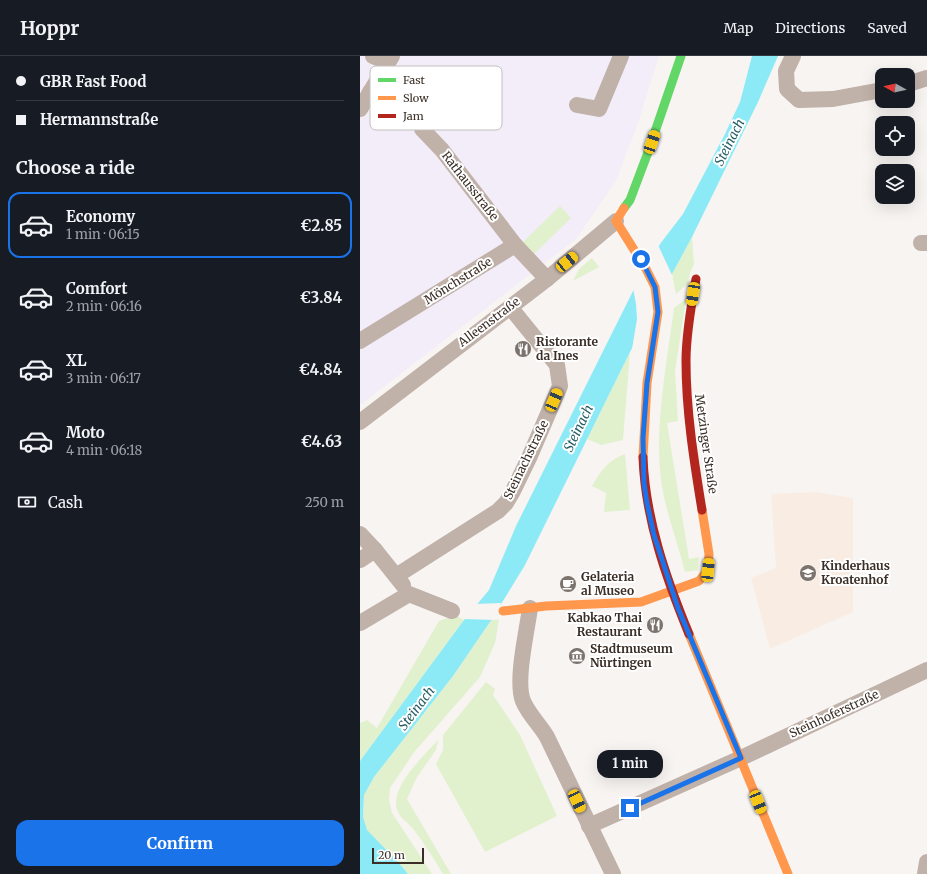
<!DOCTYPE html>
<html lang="en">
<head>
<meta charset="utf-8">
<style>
	:root { --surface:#171b24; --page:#242831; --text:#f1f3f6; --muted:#9ea1a6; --line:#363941; --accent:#1a73e8 }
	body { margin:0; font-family:Merriweather,serif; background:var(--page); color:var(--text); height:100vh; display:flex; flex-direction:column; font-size:15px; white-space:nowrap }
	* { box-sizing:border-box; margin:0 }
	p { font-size:13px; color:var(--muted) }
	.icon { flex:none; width:22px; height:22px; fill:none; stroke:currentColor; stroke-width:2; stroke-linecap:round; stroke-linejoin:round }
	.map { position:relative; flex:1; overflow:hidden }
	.details { display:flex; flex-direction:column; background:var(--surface); width:360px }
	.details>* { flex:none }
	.guide { display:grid; align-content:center; height:88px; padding:0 16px; background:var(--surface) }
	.needle { width:26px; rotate:278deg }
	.buttons { position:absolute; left:515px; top:12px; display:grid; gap:8px }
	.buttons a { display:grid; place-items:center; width:40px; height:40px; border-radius:8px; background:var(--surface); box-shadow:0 4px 16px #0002; font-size:20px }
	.scale { position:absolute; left:12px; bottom:10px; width:52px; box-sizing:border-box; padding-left:4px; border:2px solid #3a2e26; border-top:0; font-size:11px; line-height:14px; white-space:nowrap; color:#3a2e26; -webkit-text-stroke:3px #fff; paint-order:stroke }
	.end { position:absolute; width:18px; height:18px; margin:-9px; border:5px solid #1a73e8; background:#fff; box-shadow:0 0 0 2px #fff }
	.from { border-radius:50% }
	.bubble { position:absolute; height:28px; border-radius:12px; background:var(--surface); box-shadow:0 4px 16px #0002; font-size:13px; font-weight:700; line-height:28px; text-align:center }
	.car { position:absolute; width:12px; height:24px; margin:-12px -6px; border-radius:5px; box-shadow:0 0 3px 1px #0007; background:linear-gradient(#f5c518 24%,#345 0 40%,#f5c518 0 76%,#345 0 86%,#f5c518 0) }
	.guide b { display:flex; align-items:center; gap:14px; height:38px; font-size:15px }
	.guide b+b { border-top:1px solid var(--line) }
	.guide i { width:10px; height:10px; background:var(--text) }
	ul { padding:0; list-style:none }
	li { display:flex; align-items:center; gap:12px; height:66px; margin:0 8px 6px; padding:0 8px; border:2px solid transparent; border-radius:12px }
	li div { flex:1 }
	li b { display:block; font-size:15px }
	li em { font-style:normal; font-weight:700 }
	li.selected { border-color:var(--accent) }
	li>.icon { width:36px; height:36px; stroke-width:1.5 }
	h2 { padding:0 16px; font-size:18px; line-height:48px }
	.pay { display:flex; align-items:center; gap:10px; height:44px; padding:0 16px; font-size:15px }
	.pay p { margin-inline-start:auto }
	.button { display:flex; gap:8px; margin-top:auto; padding:8px 16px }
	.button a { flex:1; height:46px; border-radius:12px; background:var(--accent); color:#fff; font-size:16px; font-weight:700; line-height:46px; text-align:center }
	header { display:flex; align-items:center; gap:24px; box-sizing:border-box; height:56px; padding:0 20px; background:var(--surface); border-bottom:1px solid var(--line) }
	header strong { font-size:19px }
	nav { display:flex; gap:22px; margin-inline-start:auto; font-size:14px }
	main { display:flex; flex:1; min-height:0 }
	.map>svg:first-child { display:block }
	.commercial { fill:#f2edf8 }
	.education { fill:#f9ede3 }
	.green { fill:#e1f1ce }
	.water { fill:#8beaf6 }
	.pier { fill:#f7f4f2 }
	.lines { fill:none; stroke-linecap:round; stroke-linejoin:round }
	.street { stroke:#c0b1a9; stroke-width:16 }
	.fast { stroke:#63d668; stroke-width:9 }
	.slow { stroke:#ff974d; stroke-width:9 }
	.jam { stroke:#b3261e; stroke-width:9 }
	.route { stroke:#1a73e8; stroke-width:5 }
	.labels { text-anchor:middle; stroke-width:4; stroke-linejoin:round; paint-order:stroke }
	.street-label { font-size:12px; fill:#3a2e26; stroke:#fff }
	.poi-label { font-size:12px; font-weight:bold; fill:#3a2e26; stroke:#fff; text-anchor:start }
	.water-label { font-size:13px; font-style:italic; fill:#265e66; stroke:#fff }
	.key { fill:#fff; stroke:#c4c0be; stroke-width:1 }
	.key-label { font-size:11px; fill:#3a2e26 }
</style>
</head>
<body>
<header>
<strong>Hoppr</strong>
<nav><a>Map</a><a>Directions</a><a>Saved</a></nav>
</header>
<main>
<section class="details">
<div class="guide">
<b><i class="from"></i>GBR Fast Food</b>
<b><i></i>Hermannstraße</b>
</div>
<h2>Choose a ride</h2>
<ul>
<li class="selected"><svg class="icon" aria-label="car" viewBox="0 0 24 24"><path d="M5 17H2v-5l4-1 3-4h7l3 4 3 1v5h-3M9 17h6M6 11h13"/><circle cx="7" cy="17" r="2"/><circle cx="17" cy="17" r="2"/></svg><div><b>Economy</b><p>1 min · 06:15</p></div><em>€2.85</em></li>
<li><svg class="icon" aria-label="car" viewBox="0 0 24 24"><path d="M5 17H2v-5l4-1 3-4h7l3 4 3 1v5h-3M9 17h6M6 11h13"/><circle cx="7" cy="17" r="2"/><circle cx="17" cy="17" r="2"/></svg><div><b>Comfort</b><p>2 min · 06:16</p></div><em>€3.84</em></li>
<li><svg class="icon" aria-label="car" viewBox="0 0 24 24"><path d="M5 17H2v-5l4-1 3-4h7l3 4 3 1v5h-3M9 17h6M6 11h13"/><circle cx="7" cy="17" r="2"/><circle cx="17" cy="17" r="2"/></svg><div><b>XL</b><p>3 min · 06:17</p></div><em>€4.84</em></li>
<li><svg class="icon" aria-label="car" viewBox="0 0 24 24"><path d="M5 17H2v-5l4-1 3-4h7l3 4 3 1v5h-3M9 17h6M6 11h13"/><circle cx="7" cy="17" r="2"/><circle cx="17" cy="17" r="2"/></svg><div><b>Moto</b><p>4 min · 06:18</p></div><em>€4.63</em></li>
</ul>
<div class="pay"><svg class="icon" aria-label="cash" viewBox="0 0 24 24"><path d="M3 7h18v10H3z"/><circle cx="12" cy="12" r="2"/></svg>Cash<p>250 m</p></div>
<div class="button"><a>Confirm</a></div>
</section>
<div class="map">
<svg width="567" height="818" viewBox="0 0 567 818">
	<rect width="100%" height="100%" fill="#f7f4f2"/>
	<path class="commercial" d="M0,0h299l-22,70 -21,55 -40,58 -216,166z"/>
	<path class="education" d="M455,436l38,6v114l-83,37 -19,-71 25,-10 -5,-74z"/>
	<g class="green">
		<path d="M200,150l11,12 -39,38 -11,-12z"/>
		<path d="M332,181l2,27 -4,9 -2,10 -12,11 -4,-20z"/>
		<path d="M232,202l7,9 -26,14 6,-12z"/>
		<path d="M326,243l-11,72 3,50 -11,2 22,136 10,-2 -1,13 -13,2c-7,-28 -18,-57 -23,-85 -9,-52 5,-126 12,-179z"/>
		<path d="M270,296l-7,88 -22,5 -14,-6z"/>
		<path d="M265,398l5,56 -26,2 2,-19 -14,-7c9,-15 16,-26 33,-32z"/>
		<path d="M95,559l9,5 -104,141v-38l7,-3 10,8 62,-107z"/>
		<path d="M132,563l7,1 -4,23 -15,34 -65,74 -25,37 -1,12 3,13 40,61h-24l-9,-11 -32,-32 -4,-14 1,-22 10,-18 79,-101z"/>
		<path d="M126,626l9,7 -2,6 27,40 37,81 -72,36 -49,-88 7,-14v-15z"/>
		<path d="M78,684l-2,10 -19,27 -10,22 44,75h-8c-9,-15 -18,-30 -29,-44 -4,-6 -13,-11 -16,-18 -11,-23 26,-56 40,-72z"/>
	</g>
	<path class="water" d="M392,0h26l-20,46 -66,135 -62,115 -105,213 -33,54 -39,57 -79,101 -10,18 -1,22 4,13 32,33 9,11h-48v-113l104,-141 25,-30 27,-64 116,-233 28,-49 23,-30 42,-80 15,-32z"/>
	<g class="pier">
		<path d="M298,189l15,32 -42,78 6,-36 -1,-15 -3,-16z"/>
		<path d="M141,547l-1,5 -5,12 -32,-1 12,-15z"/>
	</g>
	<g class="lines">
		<g class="street">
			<path d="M13,0l15,6"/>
			<path d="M433,0l-7,15 1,18 12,11 34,-1 49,-9"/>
			<path d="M548,28l19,-6"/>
			<path d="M10,36l19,11 20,15"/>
			<path d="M217,49l22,4 22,-53"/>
			<path d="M0,53l32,-53"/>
			<path d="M62,73l20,21 73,95 32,34"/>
			<path d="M561,187h6"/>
			<path d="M0,285l155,-96"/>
			<path d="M0,366l187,-143 69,-58"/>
			<path d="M0,478l15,16"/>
			<path d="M0,504l15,-10 28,35"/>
			<path d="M36,520l102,-65 8,-8 6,-10 17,-35 31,-72 -3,-21 -47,-58"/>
			<path d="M170,552c-3,23 -15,73 -7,93 6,14 17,24 24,36l66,137"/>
			<path d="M0,567l49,-29 43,17"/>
			<path d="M229,770l152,-68 186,-88"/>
			<path d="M565,818l2,-12"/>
		</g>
		<path class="fast" d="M264,152l6,-8 17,-45 34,-99"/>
		<g class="slow">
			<path d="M264,152l-8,13 30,48 9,18 3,25 -11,71 -4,74"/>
			<path d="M143,555l43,-5 95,-4 58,-21 9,-11 1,-16 -7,-44"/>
			<path d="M329,578l99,240"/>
		</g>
		<g class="jam">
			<path d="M336,223c-5,27 -10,55 -10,82 0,50 8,100 16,149"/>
			<path d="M283,401c2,61 23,121 46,177"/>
		</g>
	</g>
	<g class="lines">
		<path class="route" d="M270,752l111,-50 -63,-150 -24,-73 -7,-32 -3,-20 -1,-45 4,-55 11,-71 -3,-25 -14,-28"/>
	</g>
	<defs>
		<g id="restaurant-disc" transform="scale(0.9)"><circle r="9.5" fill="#7c736d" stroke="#fff"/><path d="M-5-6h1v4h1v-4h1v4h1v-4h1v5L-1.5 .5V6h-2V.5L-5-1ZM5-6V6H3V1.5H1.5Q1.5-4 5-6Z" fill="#fff"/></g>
		<g id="school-disc" transform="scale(0.9)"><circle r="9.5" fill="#7c736d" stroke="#fff"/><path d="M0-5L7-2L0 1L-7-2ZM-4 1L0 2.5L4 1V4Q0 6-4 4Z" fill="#fff"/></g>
		<g id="cafe-disc" transform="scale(0.9)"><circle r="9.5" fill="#7c736d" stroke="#fff"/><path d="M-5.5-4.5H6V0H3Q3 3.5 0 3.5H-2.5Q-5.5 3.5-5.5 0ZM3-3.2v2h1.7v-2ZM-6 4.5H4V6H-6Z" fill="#fff"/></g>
		<g id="museum-disc" transform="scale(0.9)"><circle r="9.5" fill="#7c736d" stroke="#fff"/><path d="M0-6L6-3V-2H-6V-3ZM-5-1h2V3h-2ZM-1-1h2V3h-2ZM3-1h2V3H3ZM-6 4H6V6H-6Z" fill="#fff"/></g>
	</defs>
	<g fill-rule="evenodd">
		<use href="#restaurant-disc" x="163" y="293"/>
		<use href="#school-disc" x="448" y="517"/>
		<use href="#cafe-disc" x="208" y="528"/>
		<use href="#restaurant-disc" x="295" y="569"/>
		<use href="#museum-disc" x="217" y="600"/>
	</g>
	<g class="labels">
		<g class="street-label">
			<text transform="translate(110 130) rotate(52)" y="4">Rathausstraße</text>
			<text transform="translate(98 225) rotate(-32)" y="4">Mönchstraße</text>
			<text transform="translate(129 266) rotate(-37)" y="4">Alleenstraße</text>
			<text transform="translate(346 388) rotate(82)" y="4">Metzinger Straße</text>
			<text transform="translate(166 404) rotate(-64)" y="4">Steinachstraße</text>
			<text transform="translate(474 658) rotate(-25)" y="4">Steinhoferstraße</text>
		</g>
		<g class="poi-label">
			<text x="176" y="290">Ristorante<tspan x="176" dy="14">da Ines</tspan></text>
			<text x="461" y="514">Kinderhaus<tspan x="461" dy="14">Kroatenhof</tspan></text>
			<text x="221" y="525">Gelateria<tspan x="221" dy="14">al Museo</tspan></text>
			<text x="282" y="566" text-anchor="end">Kabkao Thai<tspan x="282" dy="14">Restaurant</tspan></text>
			<text x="230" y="597">Stadtmuseum<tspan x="230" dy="14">Nürtingen</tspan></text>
		</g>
		<g class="water-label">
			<text transform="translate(369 86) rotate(-63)" y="5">Steinach</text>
			<text transform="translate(218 372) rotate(-64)" y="5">Steinach</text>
			<text transform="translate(56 652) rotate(-53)" y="5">Steinach</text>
		</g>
	</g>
	<rect x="10" y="10" width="132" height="64" rx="6" class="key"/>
	<rect x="18" y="22" width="18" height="4" fill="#63d668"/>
	<rect x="18" y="40" width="18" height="4" fill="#ff974d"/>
	<rect x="18" y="58" width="18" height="4" fill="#b3261e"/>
	<g class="key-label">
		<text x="43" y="28">Fast</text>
		<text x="43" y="46">Slow</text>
		<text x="43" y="64">Jam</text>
	</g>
</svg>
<div class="buttons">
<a><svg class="needle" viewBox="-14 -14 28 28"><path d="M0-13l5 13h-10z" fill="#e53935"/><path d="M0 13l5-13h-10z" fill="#9ea1a6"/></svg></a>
<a><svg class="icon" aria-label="locate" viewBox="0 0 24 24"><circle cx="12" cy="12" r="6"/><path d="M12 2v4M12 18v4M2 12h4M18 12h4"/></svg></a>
<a><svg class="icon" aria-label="layers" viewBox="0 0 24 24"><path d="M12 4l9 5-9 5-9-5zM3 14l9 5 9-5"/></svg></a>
</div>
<div class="scale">20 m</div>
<i class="end from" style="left:281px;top:203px"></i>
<i class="end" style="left:270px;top:752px"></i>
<div class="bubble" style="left:237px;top:694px;width:66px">1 min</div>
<i class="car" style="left:292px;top:86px;rotate:19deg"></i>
<i class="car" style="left:207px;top:206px;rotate:51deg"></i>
<i class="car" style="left:333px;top:238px;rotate:189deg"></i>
<i class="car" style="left:194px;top:344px;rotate:23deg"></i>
<i class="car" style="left:348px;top:514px;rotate:6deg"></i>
<i class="car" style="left:217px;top:745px;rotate:155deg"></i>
<i class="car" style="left:398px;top:746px;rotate:158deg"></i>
</div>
</main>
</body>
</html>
